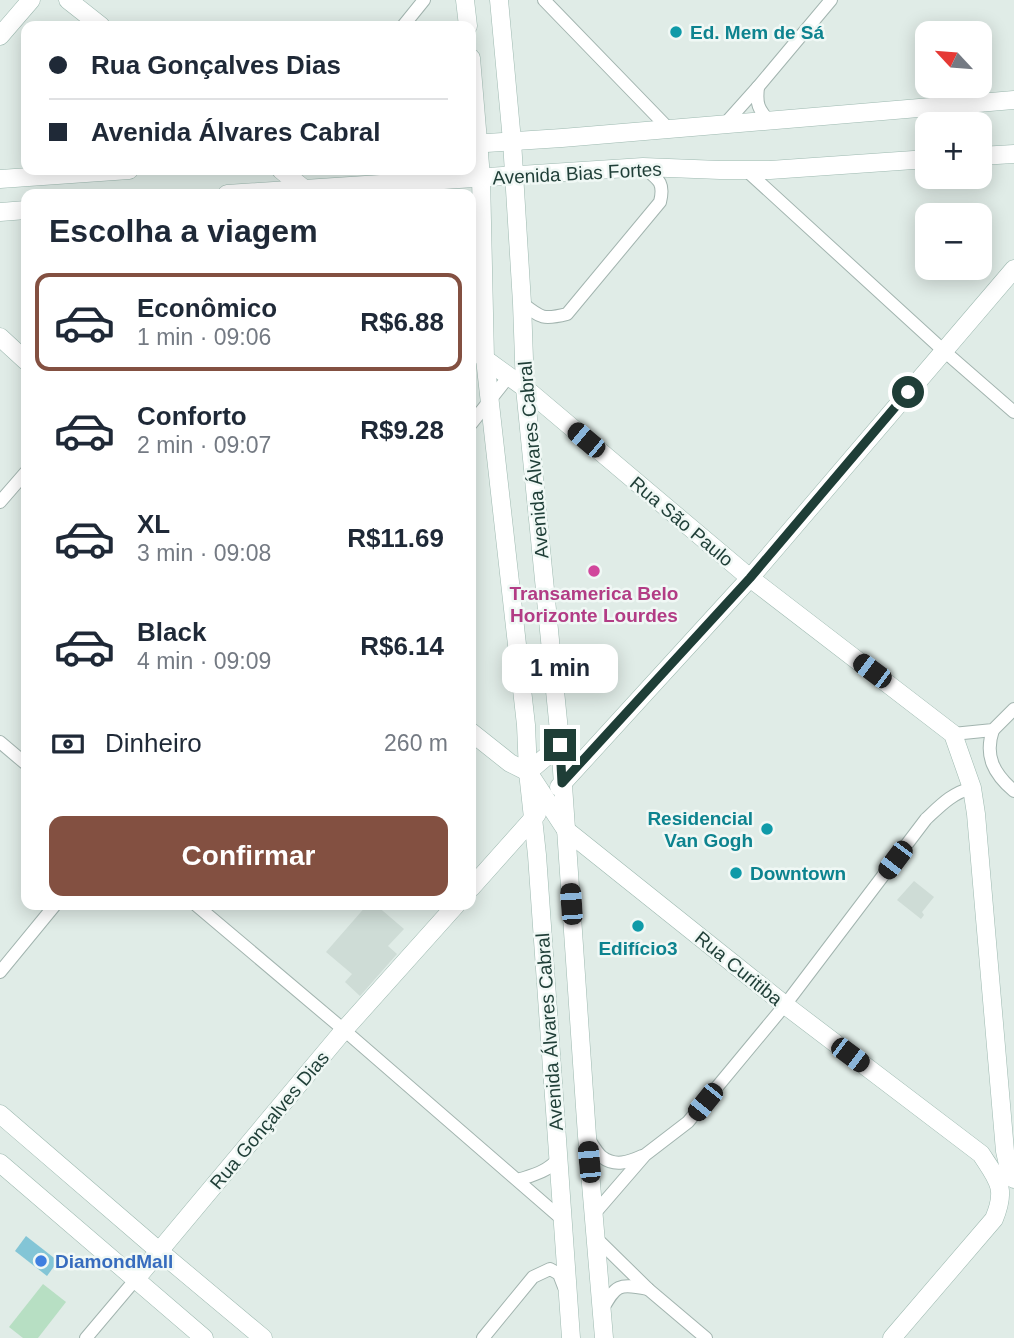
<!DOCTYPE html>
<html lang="pt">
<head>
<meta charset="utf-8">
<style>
	:root { --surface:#fff; --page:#f2f2f3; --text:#1f2937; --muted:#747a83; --line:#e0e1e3; --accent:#835041 }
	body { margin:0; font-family:Arial,sans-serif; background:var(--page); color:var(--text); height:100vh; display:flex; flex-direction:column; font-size:26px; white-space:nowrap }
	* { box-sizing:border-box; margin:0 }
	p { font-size:23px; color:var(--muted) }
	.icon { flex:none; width:38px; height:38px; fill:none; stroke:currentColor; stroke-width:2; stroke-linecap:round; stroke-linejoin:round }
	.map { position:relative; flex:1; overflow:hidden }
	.side { position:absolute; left:21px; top:189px; width:455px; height:721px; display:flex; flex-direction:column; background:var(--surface); border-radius:14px; box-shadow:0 4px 18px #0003 }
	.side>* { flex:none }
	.hud { position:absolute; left:21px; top:21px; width:455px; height:154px; border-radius:14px; box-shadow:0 4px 18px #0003; display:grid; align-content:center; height:154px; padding:0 28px; background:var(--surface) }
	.needle { width:46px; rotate:296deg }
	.fabs { position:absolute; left:915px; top:21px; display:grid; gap:14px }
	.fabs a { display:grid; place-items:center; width:77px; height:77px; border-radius:14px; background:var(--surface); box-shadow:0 4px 18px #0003; font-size:35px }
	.end { position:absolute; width:32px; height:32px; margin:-16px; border:9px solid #1f3e37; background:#fff; box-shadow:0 0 0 4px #fff }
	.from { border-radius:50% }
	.bubble { position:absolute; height:49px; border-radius:14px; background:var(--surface); box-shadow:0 4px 18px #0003; font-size:23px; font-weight:700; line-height:49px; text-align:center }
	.car { position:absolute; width:21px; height:42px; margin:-21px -10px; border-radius:9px; box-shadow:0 0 5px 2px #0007; background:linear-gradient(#222 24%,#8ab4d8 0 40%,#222 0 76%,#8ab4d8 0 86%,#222 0) }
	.hud b { display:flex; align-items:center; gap:24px; height:66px; font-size:26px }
	.hud b+b { border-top:2px solid var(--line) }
	.hud i { width:18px; height:18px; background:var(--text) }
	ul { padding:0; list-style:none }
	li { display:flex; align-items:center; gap:21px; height:98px; margin:0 14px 10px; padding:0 14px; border:4px solid transparent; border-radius:14px }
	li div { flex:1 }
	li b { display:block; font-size:26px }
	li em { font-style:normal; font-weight:700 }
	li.current { border-color:var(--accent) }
	li>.icon { width:63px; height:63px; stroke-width:1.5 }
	h2 { padding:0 28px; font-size:32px; line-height:84px }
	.pay { display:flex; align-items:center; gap:18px; height:77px; padding:0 28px; font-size:26px }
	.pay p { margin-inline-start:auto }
	.action { display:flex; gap:14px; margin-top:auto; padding:14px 28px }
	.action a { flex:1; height:80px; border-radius:14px; background:var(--accent); color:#fff; font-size:28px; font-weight:700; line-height:80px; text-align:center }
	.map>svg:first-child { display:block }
	.built { fill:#cedcd6 }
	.green { fill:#b7dfc3 }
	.water { fill:#83c5d6 }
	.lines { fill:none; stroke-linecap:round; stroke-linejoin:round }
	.street-casing { stroke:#a2b4af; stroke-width:14 }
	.secondary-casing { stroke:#9db9b0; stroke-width:19 }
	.street { stroke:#fff; stroke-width:12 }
	.secondary { stroke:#fff; stroke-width:18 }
	.route { stroke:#1f3e37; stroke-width:9 }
	.culture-dot { fill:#0f9aa8; stroke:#f0f8f5; stroke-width:2.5 }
	.hotel-dot { fill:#d1479c; stroke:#f0f8f5; stroke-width:2.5 }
	.shop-dot { fill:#3f7fe0; stroke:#f0f8f5; stroke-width:2.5 }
	.labels { text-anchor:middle; stroke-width:5; stroke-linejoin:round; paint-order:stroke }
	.culture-label { font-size:19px; font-weight:bold; fill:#0d838f; stroke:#f0f8f5; text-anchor:start }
	.street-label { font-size:19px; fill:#1f3e37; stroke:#f0f8f5 }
	.hotel-label { font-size:19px; font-weight:bold; fill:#b23c85; stroke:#f0f8f5 }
	.shop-label { font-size:19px; font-weight:bold; fill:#366cbe; stroke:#f0f8f5; text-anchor:start }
</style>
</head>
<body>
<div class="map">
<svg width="1014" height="1338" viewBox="0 0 1014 1338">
	<rect width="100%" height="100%" fill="#e0ece7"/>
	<g class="built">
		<path d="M914,881l20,16 -12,15 2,3 -3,4 -24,-19z"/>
		<path d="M367,905h9l28,24 -16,17 9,8 -37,42 -15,-14 7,-8 -26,-22z"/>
	</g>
	<path class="green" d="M43,1284l23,18 -28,36h-15l-14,-11z"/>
	<path class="water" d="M26,1236l32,25 -11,15 -32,-25z"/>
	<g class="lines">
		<g class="street-casing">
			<g id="street">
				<path d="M544,0l125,129"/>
				<path d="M403,26l21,-26"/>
				<path d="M758,87c-2,17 0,22 12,35"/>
				<path d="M724,125l34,-38 73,-87"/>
				<path d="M746,170l198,181 70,61"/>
				<path d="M522,303c19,15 21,17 45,11l93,-112c5,-20 -2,-23 -17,-35"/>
				<path d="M471,424l38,-48"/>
				<path d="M0,502l26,-30"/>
				<path d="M993,730c-9,26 1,44 21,61"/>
				<path d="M953,734l40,-4 21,-21"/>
				<path d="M0,742l26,22"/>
				<path d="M196,905l148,125 219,190"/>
				<path d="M0,972l55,-67"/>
				<path d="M588,1138c4,6 9,15 14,19 13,10 27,5 40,-1"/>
				<path d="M518,1180c15,-5 29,-8 40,-21"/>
				<path d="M594,1214l51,-59 43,-33 97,-117 141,-186c15,-14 26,-26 46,-31"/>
				<path d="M596,1238l52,51 58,49"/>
				<path d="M602,1310c14,-25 16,-27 46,-21"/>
				<path d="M86,1338l49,-58"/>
				<path d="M483,1338l50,-61 17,-8 9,5 5,13"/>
			</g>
		</g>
		<g class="secondary-casing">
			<g id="secondary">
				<path d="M68,0l33,26"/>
				<path d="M465,0l3,26"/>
				<path d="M499,0l13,141 10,162 3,85 35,353 27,395 17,202"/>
				<path d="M0,36l31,-36"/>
				<path d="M471,58l10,119 4,182 41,366 2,47 9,83 34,483"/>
				<path d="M471,144l91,-6 452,-38"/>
				<path d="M980,156l34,-2"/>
				<path d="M281,170l27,22"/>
				<path d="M0,179l129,-9"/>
				<path d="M227,194l416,-27 77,3h50l158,-11"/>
				<path d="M0,212l26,-2"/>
				<path d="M0,337l26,24"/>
				<path d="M471,345l14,14 40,29 225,190 203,156 19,54 4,26 29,337 4,18 5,10"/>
				<path d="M471,732l39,31 18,9 38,58 219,175 196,149c17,26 26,34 13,65l-102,119"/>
				<path d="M528,772l32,-27"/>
				<path d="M559,787l191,-209 264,-309"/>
				<path d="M471,888l66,-74"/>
				<path d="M0,1114l159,137 104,87"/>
				<path d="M0,1163l204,175"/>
				<path d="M135,1280l209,-250 112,-125"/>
			</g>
		</g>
		<use href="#street" class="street"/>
		<use href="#secondary" class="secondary"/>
	</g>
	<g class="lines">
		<path class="route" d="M560,745l2,38 188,-205 158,-186"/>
	</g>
	<g class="culture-dot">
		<circle cx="676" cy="32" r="7"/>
		<circle cx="767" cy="829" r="7"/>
		<circle cx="736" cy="873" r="7"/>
		<circle cx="638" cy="926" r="7"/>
	</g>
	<circle class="hotel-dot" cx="594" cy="571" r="7"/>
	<circle class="shop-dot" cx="41" cy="1261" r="7"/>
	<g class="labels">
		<g class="culture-label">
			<text x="690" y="39">Ed. Mem de Sá</text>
			<text x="753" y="825" text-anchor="end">Residencial<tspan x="753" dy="22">Van Gogh</tspan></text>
			<text x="750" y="880">Downtown</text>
			<text x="638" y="955" text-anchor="middle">Edifício3</text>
		</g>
		<g class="street-label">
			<text transform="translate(577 173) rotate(-3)" y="7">Avenida Bias Fortes</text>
			<text transform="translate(533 460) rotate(-95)" y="7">Avenida Álvares Cabral</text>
			<text transform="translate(682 521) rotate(40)" y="7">Rua São Paulo</text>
			<text transform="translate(739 968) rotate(39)" y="7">Rua Curitiba</text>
			<text transform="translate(549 1032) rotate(-94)" y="7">Avenida Álvares Cabral</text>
			<text transform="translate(269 1120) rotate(-50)" y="7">Rua Gonçalves Dias</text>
		</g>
		<g class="hotel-label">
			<text x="594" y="600">Transamerica Belo<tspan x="594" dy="22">Horizonte Lourdes</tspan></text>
		</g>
		<g class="shop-label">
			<text x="55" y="1268">DiamondMall</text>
		</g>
	</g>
</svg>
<div class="fabs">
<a><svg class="needle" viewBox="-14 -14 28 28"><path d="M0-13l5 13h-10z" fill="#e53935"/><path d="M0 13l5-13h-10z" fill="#747a83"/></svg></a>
<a>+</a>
<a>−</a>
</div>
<i class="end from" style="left:908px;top:392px"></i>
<i class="end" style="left:560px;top:745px"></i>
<div class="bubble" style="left:502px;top:644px;width:116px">1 min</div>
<i class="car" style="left:586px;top:440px;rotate:310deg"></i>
<i class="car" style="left:872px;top:671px;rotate:307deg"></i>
<i class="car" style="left:895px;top:860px;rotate:217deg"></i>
<i class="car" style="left:571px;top:904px;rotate:356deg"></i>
<i class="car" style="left:850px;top:1055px;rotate:127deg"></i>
<i class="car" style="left:705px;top:1102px;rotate:219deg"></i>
<i class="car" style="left:589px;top:1162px;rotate:355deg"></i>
<div class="hud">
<b><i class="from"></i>Rua Gonçalves Dias</b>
<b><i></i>Avenida Álvares Cabral</b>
</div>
<section class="side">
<h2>Escolha a viagem</h2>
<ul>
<li class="current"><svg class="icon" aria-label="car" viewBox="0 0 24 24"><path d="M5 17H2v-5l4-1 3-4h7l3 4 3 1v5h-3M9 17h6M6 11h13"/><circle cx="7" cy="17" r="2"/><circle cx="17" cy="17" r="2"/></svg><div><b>Econômico</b><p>1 min · 09:06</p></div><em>R$6.88</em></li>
<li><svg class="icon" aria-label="car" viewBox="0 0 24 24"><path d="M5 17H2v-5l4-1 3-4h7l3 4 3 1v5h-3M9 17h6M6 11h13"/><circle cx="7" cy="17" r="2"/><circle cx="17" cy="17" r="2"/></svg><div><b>Conforto</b><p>2 min · 09:07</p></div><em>R$9.28</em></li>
<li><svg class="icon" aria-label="car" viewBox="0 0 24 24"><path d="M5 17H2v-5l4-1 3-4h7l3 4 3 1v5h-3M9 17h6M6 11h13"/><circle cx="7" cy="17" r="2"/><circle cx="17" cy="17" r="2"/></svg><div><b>XL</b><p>3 min · 09:08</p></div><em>R$11.69</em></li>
<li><svg class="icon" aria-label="car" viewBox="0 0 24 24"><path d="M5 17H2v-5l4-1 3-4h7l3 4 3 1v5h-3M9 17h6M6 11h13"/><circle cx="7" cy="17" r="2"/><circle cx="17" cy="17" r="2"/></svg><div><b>Black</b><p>4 min · 09:09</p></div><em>R$6.14</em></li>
</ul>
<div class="pay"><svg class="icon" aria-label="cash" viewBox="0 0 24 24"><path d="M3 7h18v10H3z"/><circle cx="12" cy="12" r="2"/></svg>Dinheiro<p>260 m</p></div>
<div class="action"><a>Confirmar</a></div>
</section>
</div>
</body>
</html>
